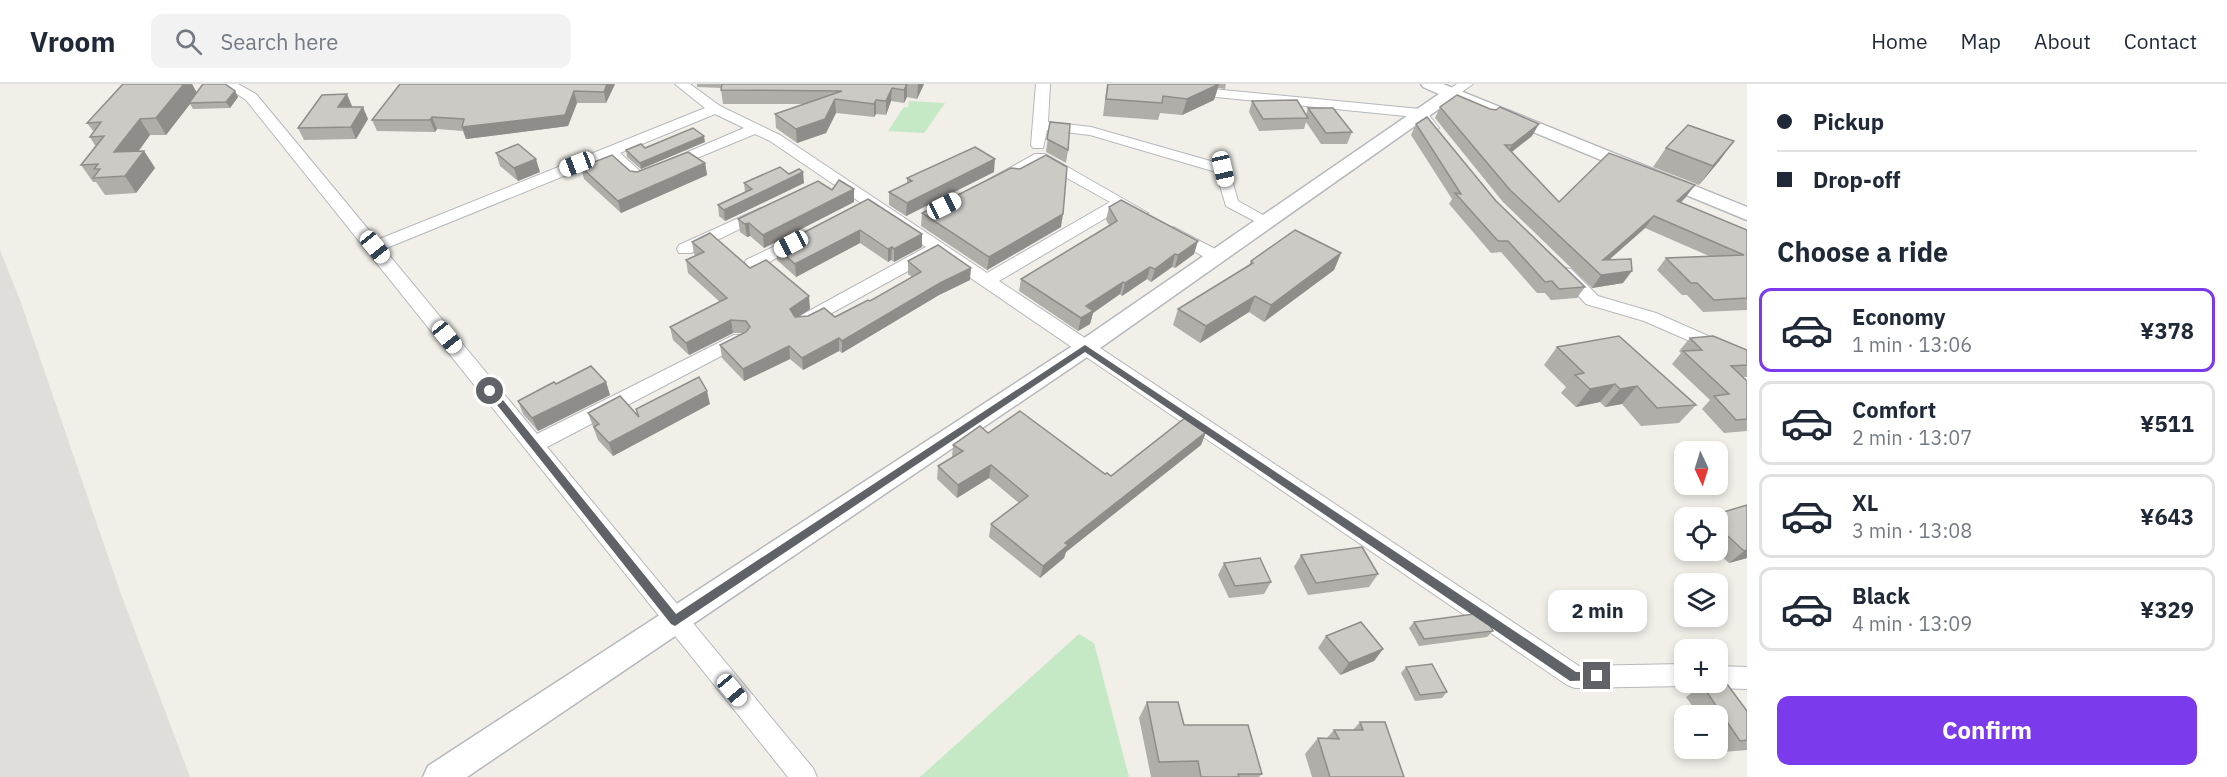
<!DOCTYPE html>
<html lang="en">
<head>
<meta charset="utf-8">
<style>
	:root { --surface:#fff; --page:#f2f2f3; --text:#1f2937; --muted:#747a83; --line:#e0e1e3; --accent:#7c3aed }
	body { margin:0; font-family:"IBM Plex Sans",sans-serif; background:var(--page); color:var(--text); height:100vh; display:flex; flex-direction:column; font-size:22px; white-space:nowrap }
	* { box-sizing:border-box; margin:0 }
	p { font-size:20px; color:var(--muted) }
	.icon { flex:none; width:33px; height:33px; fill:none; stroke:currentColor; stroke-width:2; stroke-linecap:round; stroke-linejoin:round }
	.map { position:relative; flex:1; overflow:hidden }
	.panel { display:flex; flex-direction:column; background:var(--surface); width:480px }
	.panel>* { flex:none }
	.banner { display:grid; align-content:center; height:132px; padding:0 30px; background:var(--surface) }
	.needle { width:39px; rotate:176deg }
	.buttons { position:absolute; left:1674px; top:357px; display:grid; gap:12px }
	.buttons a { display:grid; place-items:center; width:54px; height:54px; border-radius:12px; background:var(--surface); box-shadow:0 3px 9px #0003; font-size:30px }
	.end { position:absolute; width:27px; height:27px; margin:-14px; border:8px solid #5f6368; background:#fff; box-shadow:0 0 0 3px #fff }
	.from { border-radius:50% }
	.bubble { position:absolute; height:42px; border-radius:12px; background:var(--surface); box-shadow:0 3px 9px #0003; font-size:20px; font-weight:700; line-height:42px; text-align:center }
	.car { position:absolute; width:18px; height:36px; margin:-18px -9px; border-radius:8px; box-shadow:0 0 4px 2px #0007; background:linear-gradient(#fff 24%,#345 0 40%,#fff 0 76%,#345 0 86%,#fff 0) }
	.banner b { display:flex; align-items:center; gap:21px; height:57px; font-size:22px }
	.banner b+b { border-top:2px solid var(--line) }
	.banner i { width:15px; height:15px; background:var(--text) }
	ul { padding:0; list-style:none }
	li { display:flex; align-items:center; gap:18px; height:84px; margin:0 12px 9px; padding:0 18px; border:3px solid var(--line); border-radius:12px }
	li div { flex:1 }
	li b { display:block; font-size:22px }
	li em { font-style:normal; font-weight:700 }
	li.on { border-color:var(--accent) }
	li>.icon { width:54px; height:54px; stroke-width:1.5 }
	h2 { padding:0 30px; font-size:27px; line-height:72px }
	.action { display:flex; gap:12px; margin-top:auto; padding:12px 30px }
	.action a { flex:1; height:69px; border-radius:12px; background:var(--accent); color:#fff; font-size:24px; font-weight:700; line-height:69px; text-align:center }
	header { display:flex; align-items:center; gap:36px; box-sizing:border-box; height:84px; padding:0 30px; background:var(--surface); border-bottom:2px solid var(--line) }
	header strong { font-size:28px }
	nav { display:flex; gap:33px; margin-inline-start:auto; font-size:21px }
	.search { width:420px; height:54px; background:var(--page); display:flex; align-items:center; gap:15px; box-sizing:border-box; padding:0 21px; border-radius:12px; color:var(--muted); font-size:22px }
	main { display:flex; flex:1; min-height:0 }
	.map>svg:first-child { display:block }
	.industrial { fill:#e0deda }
	.green { fill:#c5e8c5 }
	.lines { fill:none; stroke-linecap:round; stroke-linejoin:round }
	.minor-casing { stroke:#b5b8bc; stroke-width:2 }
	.tertiary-casing { stroke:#b5b8bc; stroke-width:3 }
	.minor { fill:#fff; fill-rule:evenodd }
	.tertiary { fill:#fff; fill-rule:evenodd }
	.wall { fill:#afaea9 }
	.shaded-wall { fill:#8f8d8a }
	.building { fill:#cccac5; stroke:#8f8d8a; stroke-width:1.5 }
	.route { fill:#5f6368 }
</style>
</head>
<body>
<header>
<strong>Vroom</strong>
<div class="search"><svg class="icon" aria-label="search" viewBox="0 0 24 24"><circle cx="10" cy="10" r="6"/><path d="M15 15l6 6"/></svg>Search here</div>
<nav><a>Home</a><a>Map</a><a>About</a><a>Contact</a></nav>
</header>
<main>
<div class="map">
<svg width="1747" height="693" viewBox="0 0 1747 693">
	<rect width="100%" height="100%" fill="#f1efe8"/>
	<path class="industrial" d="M0,166l20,50 102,297 68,180h-190z"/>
	<g class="green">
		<path d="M909,17l36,2 -21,30 -36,-2 16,-24h4z"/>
		<path d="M1079,550l15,9 35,134h-209z"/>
	</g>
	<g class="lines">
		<g class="minor-casing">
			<g id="minor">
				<path d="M222,0h16l18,10 121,146 328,-132 -30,-24h15l30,22 60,29 207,138 123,-71 -70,-39 -40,20 -5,1 -7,-4 47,-26h10l103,59 -8,5 -19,-9 -122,72 580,385 105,-2v18h9l-9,4 -109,2 -8,-3 -630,-430 -127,70h-12l-3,-4 3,-4 128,-70 -156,-106 -15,-7 -116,48 -5,-1 -26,-23 -224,91 153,185 197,-99h12l3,4 -3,4 -199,104 266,321 4,9h-29l-542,-677zM715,30l29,14 -103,44 -21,-19z"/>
				<path d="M1036,0h14l-2,38 43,5 137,39 10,35 36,20 -2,3h-12l-34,-18 -10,-34 -126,-37 -43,-5 -4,18h-10l-2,-3z"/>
				<path d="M1457,0h16l-17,12h-10l-2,-3z"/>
				<path d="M1191,3l229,22 5,1 14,18 -7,4 -5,-1 -11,-14 -230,-23 -2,-3z"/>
				<path d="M761,124l5,2 3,3 -3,3 -75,37h-12l-2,-4 2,-4z"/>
				<path d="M1173,143l48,25 2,4 -8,5 -6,-1 -42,-25 -2,-3z"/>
				<path d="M800,150l8,5 -2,3 -48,26h-12l-2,-4 2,-4z"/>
				<path d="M1565,184l6,1 27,27 58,17 91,40v13l-103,-45 -58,-17 -29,-31 2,-4z"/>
				<path d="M1718,582l29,1v22l-29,-1 -8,-3 -2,-3h10z"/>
			</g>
		</g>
		<g class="tertiary-casing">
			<path id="tertiary" d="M1421,0h22l304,123v13l-294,-121 -360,254 -626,424h-44l5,-11 649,-423 362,-249 -16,-7z"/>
		</g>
		<use href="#minor" class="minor"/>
		<use href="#tertiary" class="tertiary"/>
	</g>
	<g class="wall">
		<path d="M123,0h69l5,9 38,-2 3,6 -8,11 -37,1 -3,-5 -24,31h-16l-11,16h5l11,17 -19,25 -31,2 -9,-13h-3l-12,-17 15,-18 -6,-10 4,-5 -7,-9z"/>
		<path d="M400,0h215l-9,19h-29l-9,23 -102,13 -3,-8 -26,-2 -2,3 -58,-1 -5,-11z"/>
		<path d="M697,0h227l-7,15 -10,-2 -3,6 -13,-2 -5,14 -10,-1 -2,3 -38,-4 -10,20 -29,10 -21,-15 -1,-14 28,-10h-80l-2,-14 1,-2 -25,-1z"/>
		<path d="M1107,0h119l-1,5 -7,-1 -4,12 -32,15 -22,-2 -2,7 -55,-4z"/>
		<path d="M1252,17l54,14 2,-7 44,24 -5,12h-26l-15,-22 -2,7 -45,2 -10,-19z"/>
		<path d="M352,22l-1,1 17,12 -12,20 -52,1 -6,-12z"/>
		<path d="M1440,23l92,29 -20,16 47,50 127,-5 -5,6 66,27v80l-44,2 -16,-17h-5l-25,-25 9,-12 43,-2 -64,-28 -36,32 14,23 -31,5 -89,-86 -68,-84z"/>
		<path d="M1050,38l18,28 -2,13 -20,-11z"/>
		<path d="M1416,40l169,163 -8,11 -26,2 -6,-7h-8l-36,-41 -10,1 -42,-49 3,-5 -41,-64z"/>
		<path d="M705,58l-64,27 -14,-12 -1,-7z"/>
		<path d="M1666,64l54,12 -21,25 -46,-18z"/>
		<path d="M496,69l44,19 -22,9 -18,-15z"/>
		<path d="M705,79l2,12 -86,38 -37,-34 -3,-12 56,5z"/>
		<path d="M994,88l-88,44 -17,-11v-13l18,-8v-6z"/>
		<path d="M789,90l15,9 -79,38 -6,-5 -1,-11 27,-13 -1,-9z"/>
		<path d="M832,106l22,12 -90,46 -14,-12 -3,1 -7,-5 -2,-13z"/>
		<path d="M868,115l54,48 -28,15 -3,-2 -3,2 -28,-19 -64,34 -19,-17 -1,-13z"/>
		<path d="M1109,123l85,47 -19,14 -3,-1 -21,15 -4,-3 -25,17 -2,-2 -27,19 -3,11 -12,7 -59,-40 2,-12 88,-54 -3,-5z"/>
		<path d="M922,129l139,14 -74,43 -66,-44z"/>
		<path d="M692,158l58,26 60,41 -12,8h37l35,-16 42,-24 -4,-3v-13l62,19 -31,15 -97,58 -3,-2 -36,19 -13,-11 -46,22 -22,-23 -2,-13 23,-12h-10l-44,22 -16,-15 -3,-13 50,-25 -32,-29 -2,-13 10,-4 -2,-2z"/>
		<path d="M1341,169l-7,17 -70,52 -15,-10 -49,31 -27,-18 5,-16 71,-44 2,-4z"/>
		<path d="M1690,254l57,12v27h-4l4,4v50l-23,2 -22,-24 8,-9 -38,-36 9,-11 -2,-2z"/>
		<path d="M1557,263l139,58 -17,18 -38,3 -19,-22 -17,3 -5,-5 -24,5 -15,-14 5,-6 -22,-22z"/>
		<path d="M606,298l4,13 -72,36 -15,-17 -5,-13 38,-17z"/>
		<path d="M710,320l-97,52 -15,-16 -10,-27 50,3z"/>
		<path d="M1206,348l-5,13 -135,107 -2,6 -24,20 -51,-41 2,-13 28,-21 -30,-25 -32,20 -20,-19 1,-13 14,-8 1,-13 35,-12 123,43z"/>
		<path d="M1747,421v53l-18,5 -14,-13h3v-32z"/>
		<path d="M1301,471l77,19 -9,13 -61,8 -14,-28z"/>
		<path d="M1224,479l47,19 -7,12 -35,4 -11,-23z"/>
		<path d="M1414,538l79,9 -6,6 -68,9 -10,-18z"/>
		<path d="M1326,552l57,13 -9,12 -34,14 -22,-27z"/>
		<path d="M1406,583l41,25 -5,6 -27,3 -14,-28z"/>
		<path d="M1702,601l45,26v39l-24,2 -5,-9v-27h-19l-13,-19z"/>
		<path d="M1147,618l115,72 -3,3h-108l-12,-59z"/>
		<path d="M1360,638l44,55h-92l-7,-23 13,-16 8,1 8,-9h19z"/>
	</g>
	<g class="shaded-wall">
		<path d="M184,0h8l6,11 -9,8 1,1 -24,31 -10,-17z"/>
		<path d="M607,0h8l-9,19 -2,-11z"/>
		<path d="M907,0v13l-3,6v-13z"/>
		<path d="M918,0h6l-7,15 1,-14z"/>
		<path d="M1219,0l-5,16 -32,15 5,-16z"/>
		<path d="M892,4l-1,13 -5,14v-14z"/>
		<path d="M235,7l3,6 -8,11 -4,-6z"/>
		<path d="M574,7l3,12 -9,23 -102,13 -4,-12z"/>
		<path d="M347,10l5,12 -9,13 -5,-12z"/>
		<path d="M835,15l1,14 -10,20 -29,10 -1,-14z"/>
		<path d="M876,16v14l-2,3v-13z"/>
		<path d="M363,23l5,12 -12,20 -5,-12z"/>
		<path d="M432,33l5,12 -2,3 -5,-12z"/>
		<path d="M140,35l10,16 -25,34 -11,-17z"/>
		<path d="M1539,40l-7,12 -26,20 6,-11z"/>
		<path d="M704,52l1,6 -64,27 -1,-6z"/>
		<path d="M1734,57l-14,19 -21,25 14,-19z"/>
		<path d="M144,67l11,17 -19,25 -11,-17z"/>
		<path d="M536,75l4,13 -22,9 -4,-13z"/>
		<path d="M995,75l-1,13 -88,44 1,-13z"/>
		<path d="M705,79l2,12 -86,38 -3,-12z"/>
		<path d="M803,88l1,11 -79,38 -1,-11z"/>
		<path d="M1695,101l-9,12 -18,16 9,-12z"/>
		<path d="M854,105v13l-90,46 -1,-13z"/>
		<path d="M1063,130l-2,13 -74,43 2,-13z"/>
		<path d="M1654,132l-9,12 -50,44 8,-12z"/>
		<path d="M749,139l1,13 -3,1 -2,-13z"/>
		<path d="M860,146v13l-64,34 -1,-13z"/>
		<path d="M922,150v13l-28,15v-13z"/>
		<path d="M1198,157l-4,13 -19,14 3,-13z"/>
		<path d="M892,163l-1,13 -3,2v-13z"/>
		<path d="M1341,169l-7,17 -70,52 7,-17z"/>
		<path d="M1175,170l-3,13 -21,15 4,-13z"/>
		<path d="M1150,183l-3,12 -25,17 3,-13z"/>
		<path d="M971,184l-1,12 -31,15 -97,58v-12l98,-58z"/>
		<path d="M1632,187l-9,12 -31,5 9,-13z"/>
		<path d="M1123,198l-3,12 -27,19 -3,11 -12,7 3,-13 5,-12z"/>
		<path d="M809,212l1,13 -19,13 -1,-13z"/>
		<path d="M1255,212l-6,16 -49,31 6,-17z"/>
		<path d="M731,236l2,13 -44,22 -3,-12z"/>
		<path d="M839,254v13l-36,19 -1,-12z"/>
		<path d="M789,262l1,13 -46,22 -1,-12z"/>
		<path d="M606,298l4,13 -72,36 -6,-13z"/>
		<path d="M1615,300l-15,18 -24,5 14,-18z"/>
		<path d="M1637,302l-15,18 -17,3 15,-18z"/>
		<path d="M707,307l3,13 -97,52 -4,-13z"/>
		<path d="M1206,348l-5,13 -135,107 -2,6 -24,20 3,-12 22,-23z"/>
		<path d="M991,381l-2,13 -32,20 1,-13z"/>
		<path d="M1747,466v8l-18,5 15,-12z"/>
		<path d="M1383,565l-9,12 -34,14 9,-12z"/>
	</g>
	<g class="building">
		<path d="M123,0h61l-28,34 -16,1 -26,33 30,-1 -19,25 -32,2 7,-9h-6l4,-5 -17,1 23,-29 -14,1 11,-15 -14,1z"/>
		<path d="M203,0h22l10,7 -9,11 -37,1z"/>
		<path d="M400,0h207l-3,8 -30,-1 -9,24 -103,12 2,-8 -32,-2 -2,3h-58z"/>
		<path d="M722,0h185l-3,6 -12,-2 -6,13 -10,-1 -2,4 -39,-5 -10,20 -29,10 -21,-15 67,-23 -121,-1z"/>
		<path d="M1108,0h111l-32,15 -24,-3 -1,7 -56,-4z"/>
		<path d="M347,10l-9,13h25l-12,20 -53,1 24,-33z"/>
		<path d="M1457,11l33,14 6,1 4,-3 39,17 -27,21h-7l54,57 50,-49 86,32 -18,16 70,29v68l-33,2 -17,-17h-6l-25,-25 78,-3 -90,-39 -51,44 28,-1 1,12 -31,4 -91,-85 -70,-83z"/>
		<path d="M1297,16l11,18 -45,1 -11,-18z"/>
		<path d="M1308,24h25l19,24 -26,1z"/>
		<path d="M1427,33l69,84 89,86 -26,2 -7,-8 -7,1 -37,-41h-10l-43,-48 6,1 -45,-70z"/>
		<path d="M1050,38l20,2 -2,26 -21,-11z"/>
		<path d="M1688,41l46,16 -21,25 -47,-18z"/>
		<path d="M693,44l11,8 -64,27 -14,-13 15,-6 4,4z"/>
		<path d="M518,60l18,15 -22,9 -18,-15z"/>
		<path d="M975,63l20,12 -88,44 -18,-11 23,-11 -5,-3z"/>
		<path d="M688,68l17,11 -87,38 -37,-34 31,-12 18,16 7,1z"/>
		<path d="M1046,71l21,12 -4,47 -74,43 -67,-44 89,-45 9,1z"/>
		<path d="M780,83l9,7 10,-5 4,3 -79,38 -6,-5 34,-16 -8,-6z"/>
		<path d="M839,96l15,9 -91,46 -14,-12 -4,1 -7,-5 80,-38 14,9z"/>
		<path d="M868,115l54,35 -28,15 -2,-2 -4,2 -28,-19 -65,34 -19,-17z"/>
		<path d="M1121,116l77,41 -20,14 -3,-1 -20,15 -5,-2 -25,16 -2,-1 -37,24 7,5 -12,7 -60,-39 96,-58 -8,-14z"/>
		<path d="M1295,146l46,23 -70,52 -16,-9 -49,30 -28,-17 75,-46 -2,-2z"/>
		<path d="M710,149l40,35 16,-8 43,36 -19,13 5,8 13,-1 16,-8 11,9 33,-17 2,1 51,-29 -13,-11 30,-16 33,23 -31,15 -98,58 -3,-3 -37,20 -13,-12 -46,23 -23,-24 26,-13 4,-5 -4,-6 -15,-1 -45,23 -16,-16 57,-29 -41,-38 18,-8 -12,-10z"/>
		<path d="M1619,252l77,69 -39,3 -20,-22 -17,3 -5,-5 -25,5 -15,-14 9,-2 -27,-26z"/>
		<path d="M1713,252l34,14v15l-16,1 16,15v38l-11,1 -22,-24 15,-2 -46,-43 19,-1 -12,-12z"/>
		<path d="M591,282l15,16 -74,36 -14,-17 36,-19 2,2z"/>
		<path d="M699,293l8,14 -98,52 -15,-16 5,-3 -11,-11 32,-17 19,21 -3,-8z"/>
		<path d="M1020,327l85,63 2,-1 4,3 74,-58 21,14 -141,111 3,2 -25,21 -52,-42 37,-28 -37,-31 -33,20 -20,-19 25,-15 -10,-6 27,-19 8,7z"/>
		<path d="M1747,421v45l-3,1 -26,-24v-9l-11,-1z"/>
		<path d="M1362,463l16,27 -62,9 -15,-28z"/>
		<path d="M1260,474l11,24 -36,4 -11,-23z"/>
		<path d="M1474,530l15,10 4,7 -69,8 -10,-17z"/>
		<path d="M1361,538l22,27 -34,14 -23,-27z"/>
		<path d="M1432,580l15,28 -27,3 -14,-28z"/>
		<path d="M1727,600l20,27v29l-7,1 -38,-56z"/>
		<path d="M1147,618h31l6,23h64l14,49h-24l1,3h-38l-3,-16 -39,1z"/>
		<path d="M1360,638h25l19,55h-74l-12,-39 21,1 -5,-9h29z"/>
	</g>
	<path class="route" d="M1085,261l491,327h25v8l-31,1 -485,-329 -410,274 -4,-2 -185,-233 1,-2h7l182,225z"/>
</svg>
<div class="buttons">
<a><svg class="needle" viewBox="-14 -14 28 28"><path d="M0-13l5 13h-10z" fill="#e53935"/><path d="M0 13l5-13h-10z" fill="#747a83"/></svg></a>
<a><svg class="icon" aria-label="locate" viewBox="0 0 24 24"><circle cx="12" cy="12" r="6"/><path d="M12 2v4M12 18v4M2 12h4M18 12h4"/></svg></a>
<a><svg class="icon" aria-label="layers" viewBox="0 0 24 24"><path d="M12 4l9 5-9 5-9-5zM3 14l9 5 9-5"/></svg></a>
<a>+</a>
<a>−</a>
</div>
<i class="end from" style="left:490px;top:307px"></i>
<i class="end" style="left:1597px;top:592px"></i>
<div class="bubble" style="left:1548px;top:506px;width:99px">2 min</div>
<i class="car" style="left:577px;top:80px;rotate:249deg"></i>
<i class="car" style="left:1223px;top:85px;rotate:167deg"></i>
<i class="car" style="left:944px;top:122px;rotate:63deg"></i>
<i class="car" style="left:791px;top:160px;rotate:242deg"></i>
<i class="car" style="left:375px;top:163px;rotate:141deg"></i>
<i class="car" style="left:447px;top:253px;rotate:141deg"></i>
<i class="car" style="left:732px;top:606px;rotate:140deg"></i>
</div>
<section class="panel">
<div class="banner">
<b><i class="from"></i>Pickup</b>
<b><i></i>Drop-off</b>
</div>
<h2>Choose a ride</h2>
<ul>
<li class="on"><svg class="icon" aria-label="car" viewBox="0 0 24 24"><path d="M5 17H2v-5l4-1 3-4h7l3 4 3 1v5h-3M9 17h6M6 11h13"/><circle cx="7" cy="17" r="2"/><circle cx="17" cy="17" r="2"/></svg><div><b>Economy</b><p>1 min · 13:06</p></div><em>¥378</em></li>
<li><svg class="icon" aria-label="car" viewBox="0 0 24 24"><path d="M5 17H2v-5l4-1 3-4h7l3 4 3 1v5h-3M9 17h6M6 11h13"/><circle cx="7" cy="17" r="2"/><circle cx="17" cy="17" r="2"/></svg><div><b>Comfort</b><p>2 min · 13:07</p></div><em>¥511</em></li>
<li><svg class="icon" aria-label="car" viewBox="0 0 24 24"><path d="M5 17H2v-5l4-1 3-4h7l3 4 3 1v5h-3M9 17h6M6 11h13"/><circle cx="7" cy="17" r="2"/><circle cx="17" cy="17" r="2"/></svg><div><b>XL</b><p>3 min · 13:08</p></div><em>¥643</em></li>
<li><svg class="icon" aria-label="car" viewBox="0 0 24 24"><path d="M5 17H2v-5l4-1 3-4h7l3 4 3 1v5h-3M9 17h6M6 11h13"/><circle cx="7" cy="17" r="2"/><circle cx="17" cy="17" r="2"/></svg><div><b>Black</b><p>4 min · 13:09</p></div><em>¥329</em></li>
</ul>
<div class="action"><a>Confirm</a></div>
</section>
</main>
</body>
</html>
